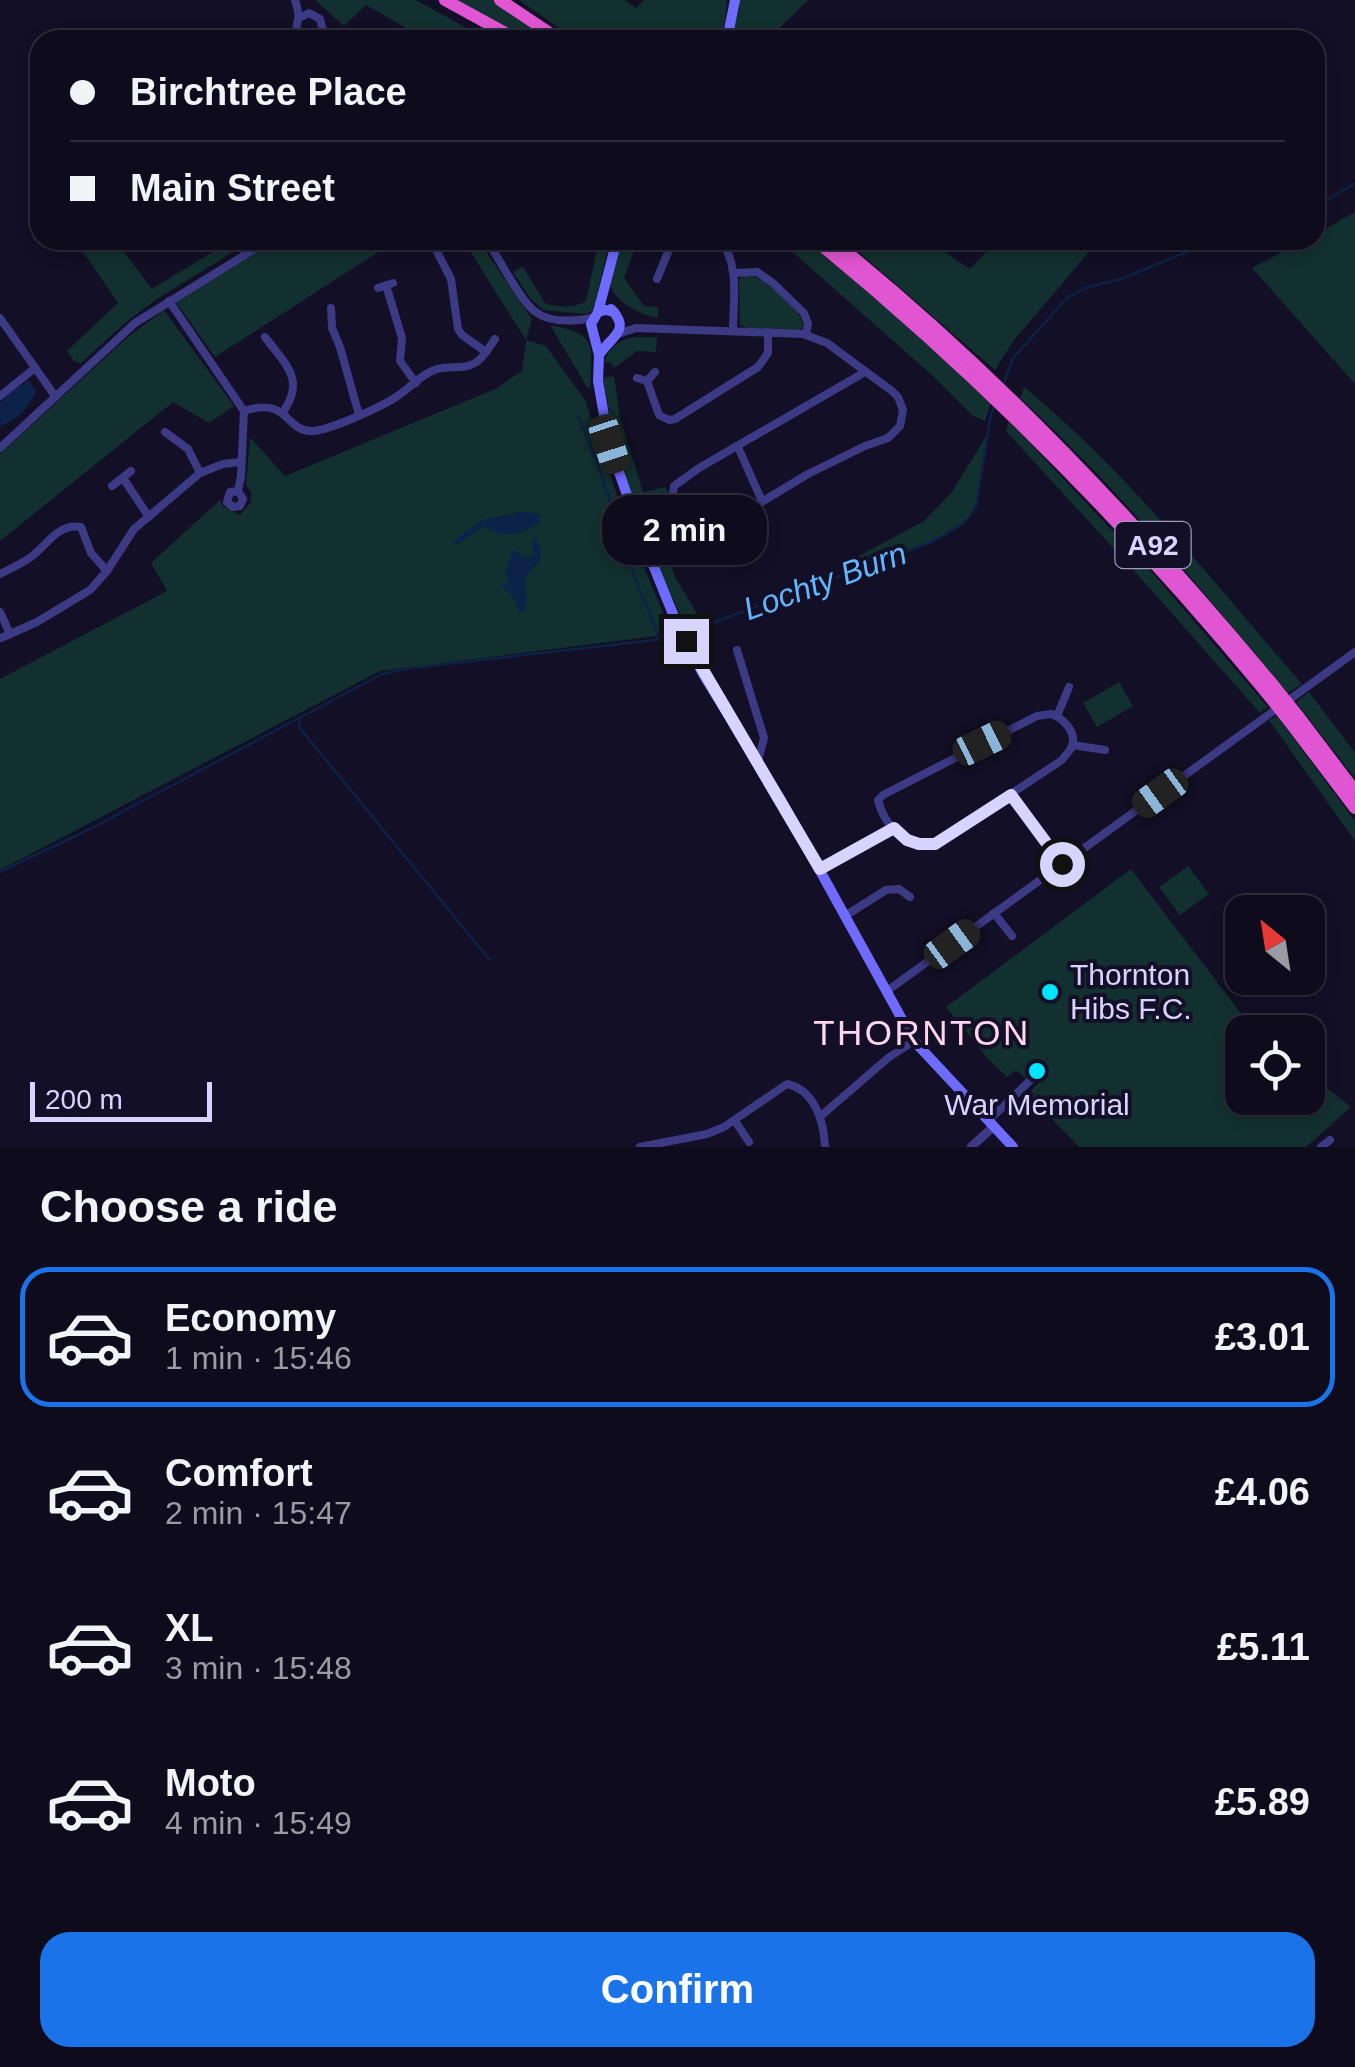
<!DOCTYPE html>
<html lang="en">
<head>
<meta charset="utf-8">
<style>
	:root { --surface:#0e0b1c; --page:#1c1929; --text:#f1f3f6; --muted:#9b9ba3; --line:#2e2b3b; --accent:#1a73e8 }
	body { margin:0; font-family:Arial,sans-serif; background:var(--page); color:var(--text); height:100vh; display:flex; flex-direction:column; font-size:38px; white-space:nowrap }
	* { box-sizing:border-box; margin:0 }
	p { font-size:32px; color:var(--muted) }
	.icon { flex:none; width:55px; height:55px; fill:none; stroke:currentColor; stroke-width:2; stroke-linecap:round; stroke-linejoin:round }
	.map { position:relative; height:1147px; overflow:hidden }
	.sheet { display:flex; flex-direction:column; background:var(--surface); flex:1 }
	.sheet>* { flex:none }
	.top-card { position:absolute; left:30px; top:30px; width:1295px; height:220px; border-radius:30px; box-shadow:0 5px 15px #0003,0 0 0 2px var(--line); display:grid; align-content:center; height:220px; padding:0 40px; background:var(--surface) }
	.needle { width:65px; rotate:330deg }
	.tools { position:absolute; left:1225px; top:895px; display:grid; gap:20px }
	.tools a { display:grid; place-items:center; width:100px; height:100px; border-radius:20px; background:var(--surface); box-shadow:0 5px 15px #0003,0 0 0 2px var(--line); font-size:50px }
	.scale { position:absolute; left:30px; bottom:25px; width:182px; box-sizing:border-box; padding-left:10px; border:5px solid #d9d4ff; border-top:0; font-size:28px; line-height:35px; white-space:nowrap; color:#d9d4ff; -webkit-text-stroke:8px #130f26; paint-order:stroke }
	.end { position:absolute; width:45px; height:45px; margin:-22px; border:12px solid #d9d4ff; background:#111; box-shadow:0 0 0 5px #111 }
	.from { border-radius:50% }
	.bubble { position:absolute; height:70px; border-radius:30px; background:var(--surface); box-shadow:0 5px 15px #0003,0 0 0 2px var(--line); font-size:32px; font-weight:600; line-height:70px; text-align:center }
	.car { position:absolute; width:30px; height:60px; margin:-30px -15px; border-radius:12px; box-shadow:0 0 8px 2px #0007; background:linear-gradient(#222 24%,#8ab4d8 0 40%,#222 0 76%,#8ab4d8 0 86%,#222 0) }
	.top-card b { display:flex; align-items:center; gap:35px; height:95px; font-size:38px }
	.top-card b+b { border-top:2px solid var(--line) }
	.top-card i { width:25px; height:25px; background:var(--text) }
	ul { padding:0; list-style:none }
	li { display:flex; align-items:center; gap:30px; height:140px; margin:0 20px 15px; padding:0 20px; border:5px solid transparent; border-radius:30px }
	li div { flex:1 }
	li b { display:block; font-size:38px }
	li em { font-style:normal; font-weight:600 }
	li.active { border-color:var(--accent) }
	li>.icon { width:90px; height:90px; stroke-width:1.5 }
	h2 { padding:0 40px; font-size:45px; line-height:120px }
	.button { display:flex; gap:20px; margin-top:auto; padding:20px 40px }
	.button a { flex:1; height:115px; border-radius:30px; background:var(--accent); color:#fff; font-size:40px; font-weight:600; line-height:115px; text-align:center }
	.map>svg:first-child { display:block }
	.green { fill:#12302f }
	.water { fill:#0c2248 }
	.lines { fill:none; stroke-linecap:round; stroke-linejoin:round }
	.stream { stroke:#0c2248; stroke-width:2.5 }
	.minor { stroke:#3d3a85; stroke-width:8 }
	.tertiary { stroke:#3d3a85; stroke-width:9 }
	.secondary { stroke:#6f6bff; stroke-width:10 }
	.trunk { stroke:#e055d1; stroke-width:12 }
	.trunk-bridge { stroke:#e055d1; stroke-width:12 }
	.route { stroke:#d9d4ff; stroke-width:12 }
	.poi-dot { fill:#00e5ff; stroke:#130f26; stroke-width:4 }
	.labels { text-anchor:middle; stroke-width:8; stroke-linejoin:round; paint-order:stroke }
	.shield { fill:#130f26; stroke:#9e99be; stroke-width:2.5 }
	.shield-label { font-size:28px; font-weight:bold; fill:#d9d4ff }
	.poi-label { font-size:30px; fill:#d9d4ff; stroke:#130f26; text-anchor:start }
	.water-label { font-size:32px; font-style:italic; fill:#62b6ff; stroke:#130f26 }
	.quarter-label { font-size:35px; letter-spacing:2.5px; fill:#ffd6f0; stroke:#130f26 }
</style>
</head>
<body>
<div class="map">
<svg width="1355" height="1147" viewBox="0 0 1355 1147">
	<rect width="100%" height="100%" fill="#130f26"/>
	<g class="green">
		<path d="M315,0h101l56,31 -6,9h-39l-61,-35 -22,21z"/>
		<path d="M453,0h40l59,40h-26z"/>
		<path d="M519,0h106l11,8 8,-8h83l-2,21 -5,19h-144z"/>
		<path d="M739,0h69l-41,40h-36l8,-30z"/>
		<path d="M1355,212v172l-103,-116 53,-28h10v-5z"/>
		<path d="M75,240h40l37,49 80,-49h20l-98,61 -29,22 -44,40 -6,-1 -8,-11 51,-48z"/>
		<path d="M277,240h120l-182,117 -40,-56z"/>
		<path d="M463,240h15l54,79 -6,21 20,6 39,54 44,131 43,103 -292,37 -380,199v-191l167,-88 -16,-28 69,-63 3,6 17,9 11,-13v-10l-5,-7 4,-48 35,39 210,-87 27,-18 4,-31z"/>
		<path d="M599,240h11l-15,63 -3,8 -7,3 -42,-4 -13,-12 -17,-26 10,-5 22,36c11,5 30,5 41,-2z"/>
		<path d="M620,240h18l-14,38 20,28 14,1v11c-17,-3 -47,-17 -49,-38 0,-12 7,-28 11,-40z"/>
		<path d="M779,240h27l102,86 83,77 -6,18 -12,-5 -40,-40z"/>
		<path d="M845,240h83l42,29 28,-29h89l2,12 -75,88 -19,30z"/>
		<path d="M746,275c21,2 57,32 57,53l-5,3 -50,-3 -8,-3 -1,-46z"/>
		<path d="M164,310l70,96 -25,17 -36,-21 -173,139v-87l129,-118z"/>
		<path d="M550,325c49,10 41,18 41,63l-4,-1z"/>
		<path d="M635,337h22l-1,15 -19,-1 -23,17 -4,-6h-6c5,-14 16,-23 31,-25z"/>
		<path d="M614,376l6,42 23,74 23,-5 2,6 -19,13 26,71 27,45 -15,6c-39,-79 -70,-163 -84,-250z"/>
		<path d="M1024,387c105,86 189,195 278,297l-14,9c-85,-101 -170,-205 -268,-295z"/>
		<path d="M1009,421l147,156 112,130 -8,6 -114,-129 -140,-153z"/>
		<path d="M988,433l-12,73c-17,35 -84,51 -119,64l-4,-11 71,-38 28,-29z"/>
		<path d="M1119,682l14,24 -36,21 -14,-24z"/>
		<path d="M1309,692l46,61v25l-59,-76z"/>
		<path d="M1277,716l78,105v20l-86,-121z"/>
		<path d="M1188,866l21,28 -29,21 -21,-28z"/>
		<path d="M1131,869l124,163h-13v66h66v-25l43,34 -45,40h-227l-51,-53 12,-13v-8l-4,-4 -11,9 -9,-8 -9,7 -19,-18 -42,-52z"/>
	</g>
	<g class="water">
		<path d="M29,380l7,12c-7,15 -19,29 -36,34v-23l9,-10z"/>
		<path d="M521,512l18,2 1,8c-22,14 -34,17 -56,4l-29,20 -2,-5 29,-21z"/>
		<path d="M537,538l4,12 -1,11c-25,22 -9,24 -15,49l-6,4 -5,-16 -14,-14h10l-5,-11 6,-16v-8l15,8 8,-2 -2,-16z"/>
	</g>
	<g class="lines">
		<g class="stream">
			<path d="M1315,207l40,-24"/>
			<path d="M1004,383l9,-25 55,-61 20,-10 33,-8 71,-29 46,-10"/>
			<path d="M578,417l19,45 36,111 27,66"/>
			<path d="M688,632l243,-90c18,-10 36,-17 45,-36l15,-92 4,-10"/>
			<path d="M300,718l-1,9 190,232"/>
			<path d="M0,872l90,-43 292,-155 29,-6 261,-30 9,-4"/>
		</g>
		<g class="minor">
			<path d="M295,0c2,6 4,13 3,19 -2,10 -4,14 6,21"/>
			<path d="M299,18l10,-5 11,6 3,12 -9,9"/>
			<path d="M34,213l6,-3"/>
			<path d="M487,240c11,17 35,64 50,73 15,10 39,8 55,5"/>
			<path d="M721,240c19,27 12,60 12,91"/>
			<path d="M432,242l19,37 7,50 4,6 24,17"/>
			<path d="M734,273l23,-1 16,11 31,30 4,11 -2,11"/>
			<path d="M657,279l16,-39"/>
			<path d="M386,285l16,53 -2,23 16,22"/>
			<path d="M378,288l15,-5"/>
			<path d="M169,301l75,110 -3,65 -3,15 5,8 -3,7 -7,1 -6,-5 3,-10 8,-1"/>
			<path d="M331,308l1,20 8,19 19,68"/>
			<path d="M0,318l55,78"/>
			<path d="M618,334l18,-6 167,6 24,9 65,48 6,6 5,13 -3,16 -12,12 -23,8 -57,28 -101,61 -9,4 -8,-4"/>
			<path d="M265,337c20,27 41,42 18,75"/>
			<path d="M637,378l10,3 8,-9"/>
			<path d="M647,381l12,34 10,5 6,-1 83,-52 10,-14v-21"/>
			<path d="M0,396l35,-28"/>
			<path d="M244,411c46,-15 40,21 69,20 17,-1 71,-25 86,-36 12,-8 24,-22 38,-26 13,-4 27,1 38,-6 9,-5 14,-16 20,-24"/>
			<path d="M165,432l23,17 12,24"/>
			<path d="M738,447l24,54"/>
			<path d="M0,448l135,-125 134,-83"/>
			<path d="M123,478l26,39"/>
			<path d="M112,486l19,-15"/>
			<path d="M673,493l1,-7 25,-18 166,-96"/>
			<path d="M0,574c10,-5 21,-10 31,-17 16,-12 27,-34 50,-30l10,26 16,18"/>
			<path d="M0,612l10,22"/>
			<path d="M1,638l36,-16 53,-32 17,-19 27,-42 66,-56 23,-9 17,-2"/>
			<path d="M737,650l27,88 -6,23"/>
			<path d="M1051,714c12,4 26,18 21,32 -2,6 -7,9 -10,14l-127,84c-29,-1 -50,-15 -57,-44l5,-5 154,-79z"/>
			<path d="M1057,716l12,-29"/>
			<path d="M1072,745l33,5"/>
			<path d="M1011,795l51,69"/>
			<path d="M819,869l75,-41"/>
			<path d="M994,913l18,23"/>
			<path d="M845,916l41,-26 13,-1 11,8"/>
			<path d="M887,991l468,-339"/>
			<path d="M822,1115l66,-57 26,-17"/>
			<path d="M735,1121l14,21"/>
			<path d="M988,1121l51,-49"/>
			<path d="M640,1147l67,-13 17,-7 63,-43c28,6 37,38 38,63"/>
			<path d="M1321,1147l9,-7"/>
		</g>
		<path class="tertiary" d="M971,1147l22,-20"/>
		<g class="secondary">
			<path d="M727,40l8,-40"/>
			<path d="M598,312l19,-72"/>
			<path d="M614,312l-8,-2 -8,2 -7,12 8,31 -1,26 11,63 34,96 34,84 26,50 79,128 132,239 99,106"/>
			<path d="M599,355c12,-19 33,-24 12,-46"/>
		</g>
		<g class="trunk">
			<path d="M445,0l73,40"/>
			<path d="M500,0l60,40"/>
			<path d="M815,240c165,135 314,286 450,451"/>
			<path d="M832,240c164,132 308,285 442,446"/>
			<path d="M1298,716l57,75"/>
			<path d="M1289,721l66,87"/>
		</g>
		<g class="trunk-bridge">
			<path d="M1274,686l24,30"/>
			<path d="M1265,691l24,30"/>
		</g>
	</g>
	<g class="lines">
		<path class="route" d="M686,641l134,228 74,-41 13,12 12,4h16l76,-49 51,69"/>
	</g>
	<g class="poi-dot">
		<circle cx="1050" cy="992" r="10"/>
		<circle cx="1037" cy="1071" r="10"/>
	</g>
	<g class="labels">
		<rect class="shield" x="1115.5" y="522" width="75" height="46" rx="8"/>
		<g class="shield-label">
			<text x="1153" y="555">A92</text>
		</g>
		<g class="poi-label">
			<text x="1070" y="985">Thornton<tspan x="1070" dy="34">Hibs F.C.</tspan></text>
			<text x="1037" y="1115" text-anchor="middle">War Memorial</text>
		</g>
		<g class="water-label">
			<text transform="translate(825 581) rotate(-20)" y="11">Lochty Burn</text>
		</g>
		<g class="quarter-label">
			<text x="922" y="1045">THORNTON</text>
		</g>
	</g>
</svg>
<div class="tools">
<a><svg class="needle" viewBox="-14 -14 28 28"><path d="M0-13l5 13h-10z" fill="#e53935"/><path d="M0 13l5-13h-10z" fill="#9b9ba3"/></svg></a>
<a><svg class="icon" aria-label="locate" viewBox="0 0 24 24"><circle cx="12" cy="12" r="6"/><path d="M12 2v4M12 18v4M2 12h4M18 12h4"/></svg></a>
</div>
<div class="scale">200 m</div>
<i class="end from" style="left:1062px;top:864px"></i>
<i class="end" style="left:686px;top:641px"></i>
<div class="bubble" style="left:602px;top:495px;width:165px">2 min</div>
<i class="car" style="left:609px;top:444px;rotate:162deg"></i>
<i class="car" style="left:982px;top:743px;rotate:64deg"></i>
<i class="car" style="left:1160px;top:793px;rotate:234deg"></i>
<i class="car" style="left:952px;top:944px;rotate:54deg"></i>
<div class="top-card">
<b><i class="from"></i>Birchtree Place</b>
<b><i></i>Main Street</b>
</div>
</div>
<section class="sheet">
<h2>Choose a ride</h2>
<ul>
<li class="active"><svg class="icon" aria-label="car" viewBox="0 0 24 24"><path d="M5 17H2v-5l4-1 3-4h7l3 4 3 1v5h-3M9 17h6M6 11h13"/><circle cx="7" cy="17" r="2"/><circle cx="17" cy="17" r="2"/></svg><div><b>Economy</b><p>1 min · 15:46</p></div><em>£3.01</em></li>
<li><svg class="icon" aria-label="car" viewBox="0 0 24 24"><path d="M5 17H2v-5l4-1 3-4h7l3 4 3 1v5h-3M9 17h6M6 11h13"/><circle cx="7" cy="17" r="2"/><circle cx="17" cy="17" r="2"/></svg><div><b>Comfort</b><p>2 min · 15:47</p></div><em>£4.06</em></li>
<li><svg class="icon" aria-label="car" viewBox="0 0 24 24"><path d="M5 17H2v-5l4-1 3-4h7l3 4 3 1v5h-3M9 17h6M6 11h13"/><circle cx="7" cy="17" r="2"/><circle cx="17" cy="17" r="2"/></svg><div><b>XL</b><p>3 min · 15:48</p></div><em>£5.11</em></li>
<li><svg class="icon" aria-label="car" viewBox="0 0 24 24"><path d="M5 17H2v-5l4-1 3-4h7l3 4 3 1v5h-3M9 17h6M6 11h13"/><circle cx="7" cy="17" r="2"/><circle cx="17" cy="17" r="2"/></svg><div><b>Moto</b><p>4 min · 15:49</p></div><em>£5.89</em></li>
</ul>
<div class="button"><a>Confirm</a></div>
</section>
</body>
</html>
